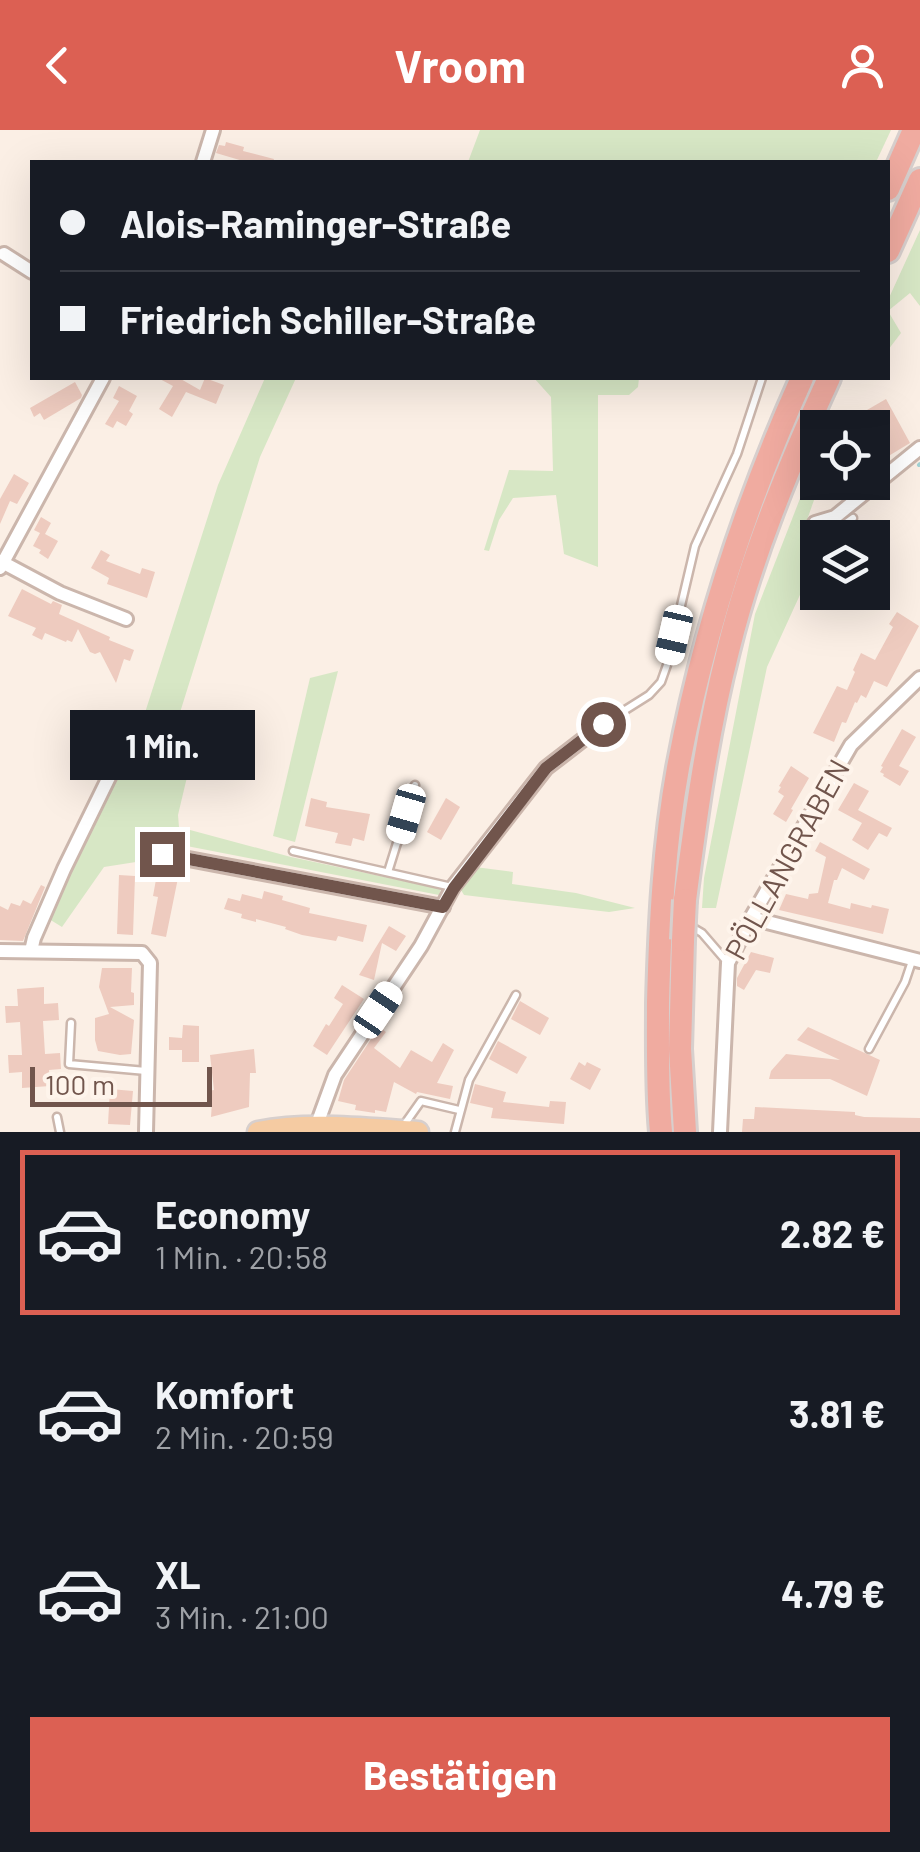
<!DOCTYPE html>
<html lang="de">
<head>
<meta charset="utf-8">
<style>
	:root { --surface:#171b24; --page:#20242c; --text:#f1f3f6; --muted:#9ea1a6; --line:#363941; --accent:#dc6053 }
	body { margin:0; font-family:Barlow,sans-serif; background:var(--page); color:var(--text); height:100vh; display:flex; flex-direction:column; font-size:38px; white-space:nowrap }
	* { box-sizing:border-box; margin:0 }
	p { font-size:32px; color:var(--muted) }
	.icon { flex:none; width:55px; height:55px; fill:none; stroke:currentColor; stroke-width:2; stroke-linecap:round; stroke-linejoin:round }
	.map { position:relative; height:1002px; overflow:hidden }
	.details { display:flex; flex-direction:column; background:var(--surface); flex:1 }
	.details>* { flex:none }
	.guide { position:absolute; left:30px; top:30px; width:860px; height:220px; border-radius:0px; box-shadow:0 10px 40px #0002; display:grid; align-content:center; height:220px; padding:0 30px; background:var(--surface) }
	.buttons { position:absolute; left:800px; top:280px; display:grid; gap:20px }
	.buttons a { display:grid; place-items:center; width:90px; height:90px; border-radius:0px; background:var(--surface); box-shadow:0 10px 40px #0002; font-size:50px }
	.scale { position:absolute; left:30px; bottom:25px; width:182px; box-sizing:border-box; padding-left:10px; border:5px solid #71554c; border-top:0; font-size:28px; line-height:35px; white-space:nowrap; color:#71554c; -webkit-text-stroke:8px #fef4eb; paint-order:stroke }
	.end { position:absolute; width:45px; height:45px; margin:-22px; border:12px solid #71554c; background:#fff; box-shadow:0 0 0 5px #fff }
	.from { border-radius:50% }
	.bubble { position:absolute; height:70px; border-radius:0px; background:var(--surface); box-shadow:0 10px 40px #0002; font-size:32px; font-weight:700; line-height:70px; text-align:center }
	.car { position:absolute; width:30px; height:60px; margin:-30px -15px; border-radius:12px; box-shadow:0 0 8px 2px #0007; background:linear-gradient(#fff 24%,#345 0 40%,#fff 0 76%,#345 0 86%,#fff 0) }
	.guide b { display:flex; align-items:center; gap:35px; height:95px; font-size:38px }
	.guide b+b { border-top:2px solid var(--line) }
	.guide i { width:25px; height:25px; background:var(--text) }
	ul { padding:18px 0 0; list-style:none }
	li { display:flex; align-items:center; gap:30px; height:165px; margin:0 20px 15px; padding:0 10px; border:5px solid transparent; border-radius:0px }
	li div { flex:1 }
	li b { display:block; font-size:38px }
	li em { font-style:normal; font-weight:700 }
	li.on { border-color:var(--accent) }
	li>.icon { width:90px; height:90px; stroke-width:1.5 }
	.button { display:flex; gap:20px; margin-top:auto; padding:20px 30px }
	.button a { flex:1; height:115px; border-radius:0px; background:var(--accent); color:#fff; font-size:40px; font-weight:700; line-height:115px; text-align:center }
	header { display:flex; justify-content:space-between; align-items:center; height:130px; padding:0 30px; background:var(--accent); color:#fff; font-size:45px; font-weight:700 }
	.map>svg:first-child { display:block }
	.green { fill:#d7e7c5 }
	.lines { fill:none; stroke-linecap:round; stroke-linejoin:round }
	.stream { stroke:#a2d2d4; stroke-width:4 }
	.building { fill:#eecbbf }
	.lane-casing { stroke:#cbb6ac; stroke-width:11 }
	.street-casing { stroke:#cbb6ac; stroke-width:18 }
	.primary-casing { stroke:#d7cfcd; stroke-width:25 }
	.highway-casing { stroke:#d7cfcd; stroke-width:28 }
	.lane { stroke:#fff; stroke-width:6 }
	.street { stroke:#fff; stroke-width:12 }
	.primary { stroke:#f5cba2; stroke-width:20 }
	.highway { stroke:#f0aba0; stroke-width:22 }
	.highway-bridge-casing { stroke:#d7cfcd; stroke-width:28; stroke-linecap:butt }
	.highway-bridge { stroke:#f0aba0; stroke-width:22 }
	.route { stroke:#71554c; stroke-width:12 }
	.labels { text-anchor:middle; stroke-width:8; stroke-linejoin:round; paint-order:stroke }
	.street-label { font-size:30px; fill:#71554c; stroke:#fef4eb }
</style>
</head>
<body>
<header><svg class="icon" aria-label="back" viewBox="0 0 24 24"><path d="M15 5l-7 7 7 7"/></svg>Vroom<svg class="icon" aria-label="person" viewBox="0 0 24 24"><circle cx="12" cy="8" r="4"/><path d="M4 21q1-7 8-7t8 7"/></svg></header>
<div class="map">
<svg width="920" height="1002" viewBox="0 0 920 1002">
	<rect width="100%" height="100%" fill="#fbefe5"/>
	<g class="green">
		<path d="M480,0h411l-15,32h-408z"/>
		<path d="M920,100v76l-10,-13 -22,18 13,22 -13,17v-50z"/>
		<path d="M265,248h31l-36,79 -98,313 25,7 -9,38 1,12 112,30 150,32 -2,6 -278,-54 -23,4 17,14 -51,8 -42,60 -13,-8 44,-102 21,-39 11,-3 93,-290z"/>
		<path d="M534,248h105l-1,9 -9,8h-31v172l-34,-13 -8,-59 -43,3 -14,22 -10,31 -5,-1 25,-80 44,1 -2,-74z"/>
		<path d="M817,325l1,27 2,1 -13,37 -3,66 -37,81 -51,241h-14l2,-30 51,-264z"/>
		<path d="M338,541l-43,171 -22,-6 37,-158z"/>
		<path d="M475,737l38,5 -1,12 64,9 59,15 -26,4 -145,-17 -3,-5z"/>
	</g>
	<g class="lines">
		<path class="stream" d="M919,335l1,-1"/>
	</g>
	<g class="building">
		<path d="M226,12l18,5 -1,4 31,8 -1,3h-30v-1l-27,-8 3,-8 6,1z"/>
		<path d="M158,248h21l21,12 5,-12 19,7 -8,19 -30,-12 -14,25 -13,-8 14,-23z"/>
		<path d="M75,252l7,13 -1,3 -37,22 -4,-7 -6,4 -4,-9z"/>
		<path d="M119,256l18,10 -8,15 4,3 -7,12 -9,-5 -4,7 -8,-4 14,-23 -6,-3z"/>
		<path d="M886,269l24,44 -38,23 1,-45 -6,-11z"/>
		<path d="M14,344l15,9 -12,21 -7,-3 -10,23v-25z"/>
		<path d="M41,387l10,6 -6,11 13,7 -10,18 -9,-6 2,-3 -8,-4 7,-13 -6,-3z"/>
		<path d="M101,420l9,5 -4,6 34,13 2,-6 13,4 -8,26 -40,-14 2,-6 -18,-10z"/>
		<path d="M22,459l29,15 2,-3 9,4 -3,9 51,23 -1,3 25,10 -4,11 -6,-2 -8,24 -16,-31 -5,2 -5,-2 -12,-23 -6,13 -5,-2 -1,2 -21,-9 -3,7 -10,-5 4,-7 -28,-12z"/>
		<path d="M897,482l22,14 -32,61 -13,-6 -8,17 -5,-3 -4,8 -2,-1 -9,21 -4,-1 -8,20 -21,-9 24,-47 10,4 8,-18 -2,-2 8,-17 14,7 18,-33 -4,-3z"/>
		<path d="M902,599l14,8 -17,29 10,5 -9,15 -17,-10 1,-2 -4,-2 3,-5 -2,-1z"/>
		<path d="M791,636l18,12 -18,31 2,1 -7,12 -13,-8 11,-18 -6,-4 3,-5 -2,-1z"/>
		<path d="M854,653l15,8 -11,19 34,18 -5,9 -8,-4 -11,17 -16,-10 10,-17 -24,-13z"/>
		<path d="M311,668l16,4 -1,5 44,7 -6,27 -11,-3 -2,8 -16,-3 3,-10 -33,-7z"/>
		<path d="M446,668l14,9 -19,33 -14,-8z"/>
		<path d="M820,712l50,27 -6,11 -22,-12 -5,12h-3l-6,23 22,6 1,-6 20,5 1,-3 17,4 -6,25 -104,-24 7,-16 22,5 1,-5 9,-1 8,-36 -11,-6z"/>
		<path d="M157,744l21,4 -12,59 -15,-3 7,-37 -5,-1z"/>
		<path d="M119,745l16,1 -2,59 -16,-1z"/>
		<path d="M41,755l4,2 -22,54 -23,-1v-34l8,4 3,-7 9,3 3,-6 8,4z"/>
		<path d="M264,761l19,5 -1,4 28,8 -1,5 58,12 -4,17 -25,-6 -2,5 -34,-6 -17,-6 1,-2 -30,-8v3l-15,-4 1,-4 -18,-5 4,-11 12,3 2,-7 20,5z"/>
		<path d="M389,796l17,10 -10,15 -14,-8 -8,37 -15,-5z"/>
		<path d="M751,822l23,6 -4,15 -14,-3 -12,20 -7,-4v-8z"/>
		<path d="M102,838h30l-1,24 3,1v12l-24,2 24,13 -3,34 -11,1 -22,-4 -3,-11v-22l14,-4 -10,-27z"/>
		<path d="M342,855l22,14 -37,56 -14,-9 13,-22 3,2 14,-22 -9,-6z"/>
		<path d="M44,857v17l14,-1 1,17 -16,1 2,33 15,-1 1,16 -12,1 1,16 -28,2v-16l-13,1 -1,-18h14l-2,-33 -14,1 -1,-17h13l-1,-17z"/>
		<path d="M520,871l29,17 -9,17 -29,-16z"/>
		<path d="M183,895l16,1v36h-17v-12h-13v-13l13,1z"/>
		<path d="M379,897l7,5 -12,16 26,20 11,-18 21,12 11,-19 11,7 -17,33 16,3 -3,13 -33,-7 -1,2 -22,-12 -8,30 -11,-2v3l-20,-3 1,-5 -18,-4 6,-21z"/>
		<path d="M808,897l72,33 -13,36 -37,-17h-61l2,-8 15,-17 54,6 -43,-20z"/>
		<path d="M498,911l29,16 -10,17 -28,-15z"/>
		<path d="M254,919l2,24h-6l-1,34 -38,10 1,-15h-4v-11l6,-1 -4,-35z"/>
		<path d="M579,932l6,4 2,-4 14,7 -11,21 -20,-11z"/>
		<path d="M475,954l31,8 -3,10 46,5 1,-6 16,1 -2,22 -73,-6 2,-10 -23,-5z"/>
		<path d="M110,959l23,2 -3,34 -22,-1z"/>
		<path d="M755,977l100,5v3l9,2 56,1v14h-178l1,-13h11z"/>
	</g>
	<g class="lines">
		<g class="lane-casing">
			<g id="lane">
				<path d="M819,408l9,-2 25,-18"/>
				<path d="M603,594l46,-29 12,-13 6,-17 28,-119 42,-92 25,-76"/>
				<path d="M293,721l159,36"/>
				<path d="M388,742l27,-87"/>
				<path d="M690,796l12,7 25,29"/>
				<path d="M71,893l-2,41 77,7"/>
				<path d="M869,919l36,-67 7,-21"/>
				<path d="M57,987l3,15"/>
				<path d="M404,995l17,-24 38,9"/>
				<path d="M455,1002l14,-52 47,-85"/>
			</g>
		</g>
		<g class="street-casing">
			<g id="street">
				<path d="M203,32l10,-32"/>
				<path d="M4,124l28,18"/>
				<path d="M815,393l20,-6 85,-69"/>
				<path d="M0,431l60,32 66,26"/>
				<path d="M0,438l103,-190"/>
				<path d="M162,724l281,53"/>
				<path d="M751,788l169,43"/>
				<path d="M0,821l142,2 8,10 -4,169"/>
				<path d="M31,821l3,-13 30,-69 49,-100"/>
				<path d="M316,997l19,-52 86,-129 32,-59 93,-119 57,-44"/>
				<path d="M720,1002l8,-169 23,-45 100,-173 69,-67"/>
			</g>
		</g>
		<g class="primary-casing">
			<path id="primary" d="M258,1002c52,-10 108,-3 160,0"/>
		</g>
		<g class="highway-casing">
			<g id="highway">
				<path d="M888,59l26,-59"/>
				<path d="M888,121l32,-71"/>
				<path d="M685,770c11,-84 22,-167 43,-249 23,-94 61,-186 101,-273"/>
				<path d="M683,810l-3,109 5,83"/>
				<path d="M661,1002c-4,-43 -3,-86 -3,-129 2,-78 6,-158 20,-235 25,-135 68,-266 124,-390"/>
			</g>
		</g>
		<use href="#lane" class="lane"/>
		<use href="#street" class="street"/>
		<use href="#primary" class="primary"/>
		<use href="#highway" class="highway"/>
		<g class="highway-bridge-casing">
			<path id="highway-bridge" d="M683,810l2,-40"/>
		</g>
		<use href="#highway-bridge" class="highway-bridge"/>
	</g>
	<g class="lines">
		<path class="route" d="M162,724l281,53 11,-19 92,-120 57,-44"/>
	</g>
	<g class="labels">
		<g class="street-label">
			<text transform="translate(788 730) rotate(-61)" y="10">PÖLLANGRABEN</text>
		</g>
	</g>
</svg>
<div class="buttons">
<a><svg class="icon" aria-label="locate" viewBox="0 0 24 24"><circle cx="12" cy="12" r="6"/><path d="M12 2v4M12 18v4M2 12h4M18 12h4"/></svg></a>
<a><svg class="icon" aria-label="layers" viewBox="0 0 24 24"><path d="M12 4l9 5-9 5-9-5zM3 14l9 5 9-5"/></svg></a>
</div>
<div class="scale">100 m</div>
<i class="end from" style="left:603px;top:594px"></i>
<i class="end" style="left:162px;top:724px"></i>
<div class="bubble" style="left:70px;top:580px;width:185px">1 Min.</div>
<i class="car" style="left:674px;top:505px;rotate:193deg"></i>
<i class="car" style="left:406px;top:684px;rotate:196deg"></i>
<i class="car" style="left:378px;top:880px;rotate:34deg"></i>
<div class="guide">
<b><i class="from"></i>Alois-Raminger-Straße</b>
<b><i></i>Friedrich Schiller-Straße</b>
</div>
</div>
<section class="details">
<ul>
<li class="on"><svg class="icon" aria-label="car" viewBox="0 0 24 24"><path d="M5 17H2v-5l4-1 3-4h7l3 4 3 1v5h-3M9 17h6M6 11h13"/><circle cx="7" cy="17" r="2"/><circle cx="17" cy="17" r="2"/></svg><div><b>Economy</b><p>1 Min. · 20:58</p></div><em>2.82 €</em></li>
<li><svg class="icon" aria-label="car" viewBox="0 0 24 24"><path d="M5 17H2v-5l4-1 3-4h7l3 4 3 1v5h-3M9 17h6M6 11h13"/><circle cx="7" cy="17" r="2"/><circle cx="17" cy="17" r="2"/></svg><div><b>Komfort</b><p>2 Min. · 20:59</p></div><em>3.81 €</em></li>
<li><svg class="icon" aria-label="car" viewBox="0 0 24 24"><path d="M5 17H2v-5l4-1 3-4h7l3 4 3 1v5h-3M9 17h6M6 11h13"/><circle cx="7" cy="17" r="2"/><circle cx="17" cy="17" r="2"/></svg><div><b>XL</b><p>3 Min. · 21:00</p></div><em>4.79 €</em></li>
</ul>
<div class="button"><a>Bestätigen</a></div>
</section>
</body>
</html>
